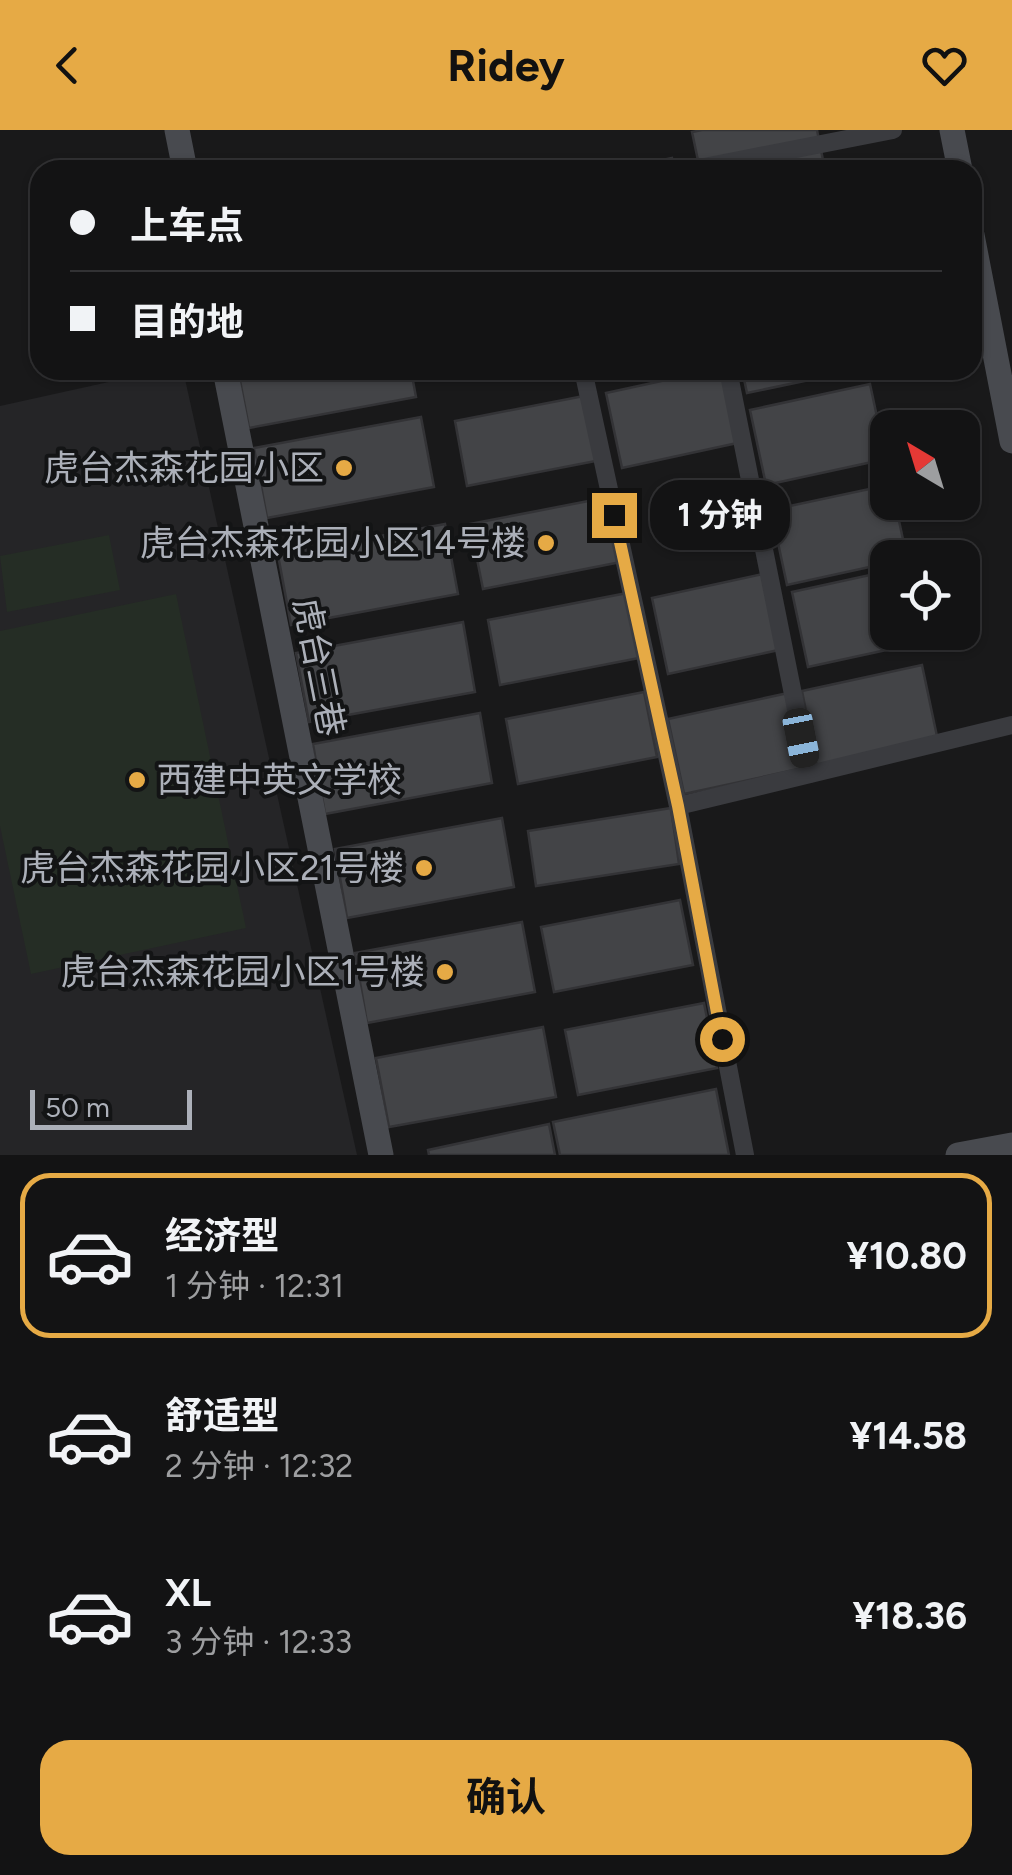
<!DOCTYPE html>
<html lang="zh">
<head>
<meta charset="utf-8">
<style>
	:root { --surface:#131314; --page:#202022; --text:#f1f3f6; --muted:#9d9ea0; --line:#323234; --accent:#e6aa45 }
	body { margin:0; font-family:Figtree,"Noto Sans SC",sans-serif; background:var(--page); color:var(--text); height:100vh; display:flex; flex-direction:column; font-size:38px; white-space:nowrap }
	* { box-sizing:border-box; margin:0 }
	p { font-size:32px; color:var(--muted) }
	.icon { flex:none; width:55px; height:55px; fill:none; stroke:currentColor; stroke-width:2; stroke-linecap:round; stroke-linejoin:round }
	.map { position:relative; height:1025px; overflow:hidden }
	.details { display:flex; flex-direction:column; background:var(--surface); flex:1 }
	.details>* { flex:none }
	.hud { position:absolute; left:30px; top:30px; width:952px; height:220px; border-radius:30px; box-shadow:0 2px 8px #0004,0 0 0 2px var(--line); display:grid; align-content:center; height:220px; padding:0 40px; background:var(--surface) }
	.needle { width:65px; rotate:322deg }
	.controls { position:absolute; left:870px; top:280px; display:grid; gap:20px }
	.controls a { display:grid; place-items:center; width:110px; height:110px; border-radius:20px; background:var(--surface); box-shadow:0 2px 8px #0004,0 0 0 2px var(--line); font-size:50px }
	.scale { position:absolute; left:30px; bottom:25px; width:162px; box-sizing:border-box; padding-left:10px; border:5px solid #acb0b9; border-top:0; font-size:28px; line-height:35px; white-space:nowrap; color:#acb0b9; -webkit-text-stroke:8px #131415; paint-order:stroke }
	.end { position:absolute; width:45px; height:45px; margin:-22px; border:12px solid #e6aa45; background:#111; box-shadow:0 0 0 5px #111 }
	.from { border-radius:50% }
	.bubble { position:absolute; height:70px; border-radius:30px; background:var(--surface); box-shadow:0 2px 8px #0004,0 0 0 2px var(--line); font-size:32px; font-weight:700; line-height:70px; text-align:center }
	.car { position:absolute; width:30px; height:60px; margin:-30px -15px; border-radius:12px; box-shadow:0 0 8px 2px #0007; background:linear-gradient(#222 24%,#8ab4d8 0 40%,#222 0 76%,#8ab4d8 0 86%,#222 0) }
	.hud b { display:flex; align-items:center; gap:35px; height:95px; font-size:38px }
	.hud b+b { border-top:2px solid var(--line) }
	.hud i { width:25px; height:25px; background:var(--text) }
	ul { padding:18px 0 0; list-style:none }
	li { display:flex; align-items:center; gap:30px; height:165px; margin:0 20px 15px; padding:0 20px; border:5px solid transparent; border-radius:30px }
	li div { flex:1 }
	li b { display:block; font-size:38px }
	li em { font-style:normal; font-weight:700 }
	li.active { border-color:var(--accent) }
	li>.icon { width:90px; height:90px; stroke-width:1.5 }
	.button { display:flex; gap:20px; margin-top:auto; padding:20px 40px }
	.button a { flex:1; height:115px; border-radius:30px; background:var(--accent); color:#111; font-size:40px; font-weight:700; line-height:115px; text-align:center }
	header { display:flex; justify-content:space-between; align-items:center; height:130px; padding:0 40px; background:var(--accent); color:#111; font-size:45px; font-weight:700 }
	.map>svg:first-child { display:block }
	.built { fill:#252527 }
	.green { fill:#252d25 }
	.building { fill:#434447; stroke:#333336; stroke-width:2.5 }
	.lines { fill:none; stroke-linecap:round; stroke-linejoin:round }
	.street { stroke:#3a3b3f; stroke-width:18 }
	.secondary { stroke:#484a4f; stroke-width:25 }
	.route { stroke:#e6aa45; stroke-width:12 }
	.poi-dot { fill:#e6aa45; stroke:#131415; stroke-width:4 }
	.labels { text-anchor:middle; stroke-width:8; stroke-linejoin:round; paint-order:stroke }
	.poi-label { font-size:35px; fill:#acb0b9; stroke:#131415; text-anchor:end }
	.street-label { font-size:35px; fill:#acb0b9; stroke:#131415 }
</style>
</head>
<body>
<header><svg class="icon" aria-label="back" viewBox="0 0 24 24"><path d="M15 5l-7 7 7 7"/></svg>Ridey<svg class="icon" aria-label="heart" viewBox="0 0 24 24"><path d="M12 20l-8-8c-3-5 5-10 8-4 3-6 11-1 8 4z"/></svg></header>
<div class="map">
<svg width="1012" height="1025" viewBox="0 0 1012 1025">
	<rect width="100%" height="100%" fill="#19191a"/>
	<path class="built" d="M163,240h20l174,785h-357v-749z"/>
	<g class="green">
		<path d="M109,405l11,55 -113,22 -7,-56z"/>
		<path d="M176,464l70,334 -215,46 -31,-148v-195z"/>
	</g>
	<g class="building">
		<path d="M702,0h115l8,40h-125l-8,-38z"/>
		<path d="M672,28l3,12h-61z"/>
		<path d="M238,240h173l5,27 -167,31z"/>
		<path d="M471,240h42l-41,8z"/>
		<path d="M712,240h15l15,72 -120,26 -16,-75z"/>
		<path d="M742,240h115l-110,23z"/>
		<path d="M870,254l16,75 -120,26 -16,-75z"/>
		<path d="M594,264l12,65 -139,27 -12,-65z"/>
		<path d="M421,287l13,70 -167,31 -13,-70z"/>
		<path d="M888,355v17h7l12,56h-19v5l-101,22 -16,-75z"/>
		<path d="M609,367l12,65 -138,27 -13,-65z"/>
		<path d="M445,394l13,70 -167,31 -13,-70z"/>
		<path d="M888,441v61h38l2,9 -120,26 -16,-75z"/>
		<path d="M772,442l16,76 -120,26 -16,-76z"/>
		<path d="M627,463l12,65 -139,27 -12,-65z"/>
		<path d="M463,492l12,70 -166,30 -13,-69z"/>
		<path d="M922,535l16,76 -121,26 -15,-76z"/>
		<path d="M644,562l13,65 -139,27 -12,-65z"/>
		<path d="M788,563l16,75 -120,26 -16,-75z"/>
		<path d="M480,583l12,70 -167,31 -12,-70z"/>
		<path d="M671,678l8,56 -143,22 -8,-55z"/>
		<path d="M502,688l12,69 -167,31 -12,-69z"/>
		<path d="M680,770l13,65 -139,27 -13,-65z"/>
		<path d="M522,792l13,70 -168,31 -12,-70z"/>
		<path d="M704,873l13,65 -139,27 -13,-65z"/>
		<path d="M543,897l13,70 -167,30 -13,-69z"/>
		<path d="M716,959l13,66h-169l-7,-33z"/>
		<path d="M549,994l6,31h-126l-1,-5z"/>
	</g>
	<g class="lines">
		<g class="street">
			<path d="M689,40l204,-40"/>
			<path d="M583,240l95,436"/>
			<path d="M728,240l81,404"/>
			<path d="M745,1025l-67,-349 334,-81"/>
		</g>
		<g class="secondary">
			<path d="M177,0l8,40"/>
			<path d="M952,0l8,40"/>
			<path d="M972,105l40,206"/>
			<path d="M225,240l156,785"/>
			<path d="M958,1025l54,-10"/>
		</g>
	</g>
	<g class="lines">
		<path class="route" d="M614,385l64,291 44,233"/>
	</g>
	<g class="poi-dot">
		<circle cx="344" cy="338" r="10"/>
		<circle cx="546" cy="413" r="10"/>
		<circle cx="137" cy="650" r="10"/>
		<circle cx="424" cy="738" r="10"/>
		<circle cx="445" cy="842" r="10"/>
	</g>
	<g class="labels">
		<g class="poi-label">
			<text x="324" y="350">虎台杰森花园小区</text>
			<text x="526" y="425">虎台杰森花园小区14号楼</text>
			<text x="157" y="662" text-anchor="start">西建中英文学校</text>
			<text x="404" y="750">虎台杰森花园小区21号楼</text>
			<text x="425" y="854">虎台杰森花园小区1号楼</text>
		</g>
		<g class="street-label">
			<text transform="translate(319 537) rotate(79)" y="12">虎台三巷</text>
		</g>
	</g>
</svg>
<div class="controls">
<a><svg class="needle" viewBox="-14 -14 28 28"><path d="M0-13l5 13h-10z" fill="#e53935"/><path d="M0 13l5-13h-10z" fill="#9d9ea0"/></svg></a>
<a><svg class="icon" aria-label="locate" viewBox="0 0 24 24"><circle cx="12" cy="12" r="6"/><path d="M12 2v4M12 18v4M2 12h4M18 12h4"/></svg></a>
</div>
<div class="scale">50 m</div>
<i class="end from" style="left:722px;top:909px"></i>
<i class="end" style="left:614px;top:385px"></i>
<div class="bubble" style="left:650px;top:350px;width:140px">1 分钟</div>
<i class="car" style="left:801px;top:608px;rotate:169deg"></i>
<div class="hud">
<b><i class="from"></i>上车点</b>
<b><i></i>目的地</b>
</div>
</div>
<section class="details">
<ul>
<li class="active"><svg class="icon" aria-label="car" viewBox="0 0 24 24"><path d="M5 17H2v-5l4-1 3-4h7l3 4 3 1v5h-3M9 17h6M6 11h13"/><circle cx="7" cy="17" r="2"/><circle cx="17" cy="17" r="2"/></svg><div><b>经济型</b><p>1 分钟 · 12:31</p></div><em>¥10.80</em></li>
<li><svg class="icon" aria-label="car" viewBox="0 0 24 24"><path d="M5 17H2v-5l4-1 3-4h7l3 4 3 1v5h-3M9 17h6M6 11h13"/><circle cx="7" cy="17" r="2"/><circle cx="17" cy="17" r="2"/></svg><div><b>舒适型</b><p>2 分钟 · 12:32</p></div><em>¥14.58</em></li>
<li><svg class="icon" aria-label="car" viewBox="0 0 24 24"><path d="M5 17H2v-5l4-1 3-4h7l3 4 3 1v5h-3M9 17h6M6 11h13"/><circle cx="7" cy="17" r="2"/><circle cx="17" cy="17" r="2"/></svg><div><b>XL</b><p>3 分钟 · 12:33</p></div><em>¥18.36</em></li>
</ul>
<div class="button"><a>确认</a></div>
</section>
</body>
</html>
